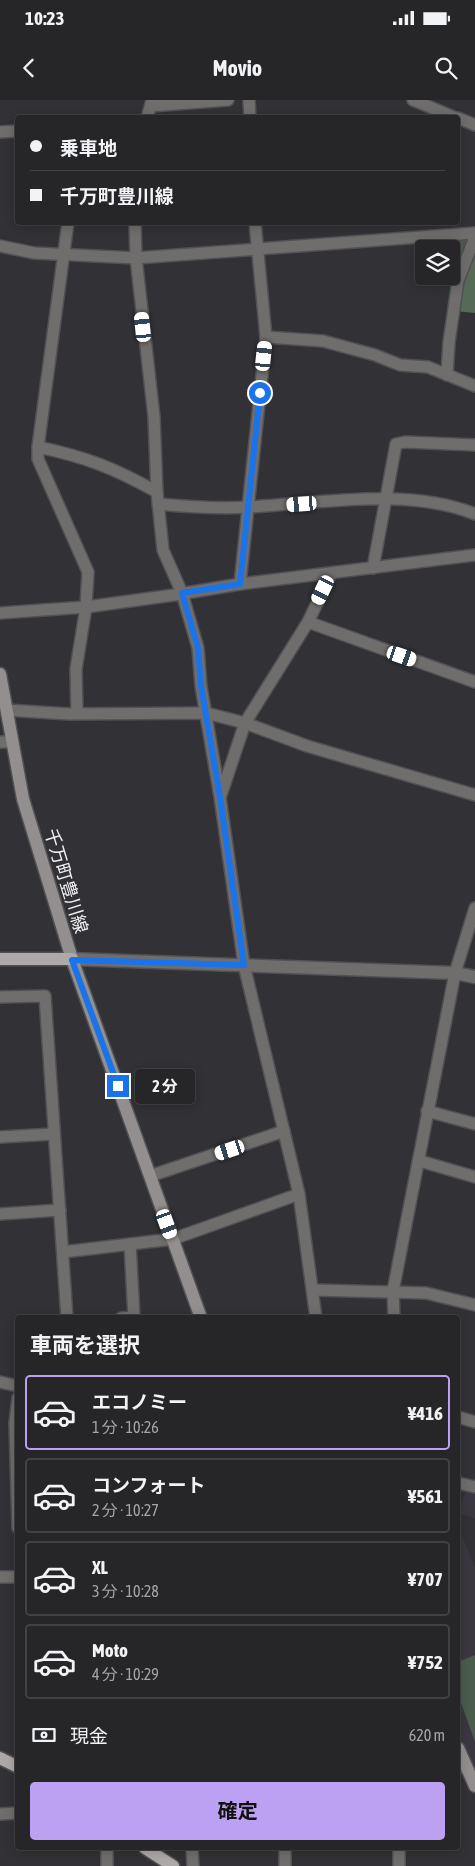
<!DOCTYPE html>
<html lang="ja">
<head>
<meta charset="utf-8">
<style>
	:root { --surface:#262528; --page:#323134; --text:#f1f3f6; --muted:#a4a5a8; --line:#424245; --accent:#bca0f2 }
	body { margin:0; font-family:"Asap Condensed","Noto Sans JP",sans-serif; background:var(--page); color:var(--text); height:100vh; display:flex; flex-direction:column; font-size:19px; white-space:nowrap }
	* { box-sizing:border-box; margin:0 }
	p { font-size:16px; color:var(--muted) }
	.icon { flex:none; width:28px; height:28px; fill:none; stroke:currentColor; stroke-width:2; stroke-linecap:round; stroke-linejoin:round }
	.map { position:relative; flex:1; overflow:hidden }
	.panel { position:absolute; left:15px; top:1215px; width:445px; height:535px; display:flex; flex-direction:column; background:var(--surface); border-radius:5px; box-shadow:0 2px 12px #0003,0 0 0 1px var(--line) }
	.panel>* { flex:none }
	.top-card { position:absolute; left:15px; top:15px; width:445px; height:110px; border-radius:5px; box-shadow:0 2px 12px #0003,0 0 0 1px var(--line); display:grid; align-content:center; height:110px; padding:0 15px; background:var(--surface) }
	.buttons { position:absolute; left:415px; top:140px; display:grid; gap:10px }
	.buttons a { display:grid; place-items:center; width:45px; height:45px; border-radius:5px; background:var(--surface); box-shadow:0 2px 12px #0003,0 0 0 1px var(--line); font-size:25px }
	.end { position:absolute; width:22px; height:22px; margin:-11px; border:6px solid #1a73e8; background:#fff; box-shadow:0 0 0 2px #fff }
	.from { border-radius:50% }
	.bubble { position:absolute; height:35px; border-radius:5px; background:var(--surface); box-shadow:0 2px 12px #0003,0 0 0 1px var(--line); font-size:16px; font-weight:700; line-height:35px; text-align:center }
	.car { position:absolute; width:15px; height:30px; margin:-15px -8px; border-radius:6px; box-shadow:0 0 4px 1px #0007; background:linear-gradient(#fff 24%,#345 0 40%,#fff 0 76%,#345 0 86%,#fff 0) }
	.top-card b { display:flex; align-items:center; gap:18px; height:48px; font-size:19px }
	.top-card b+b { border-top:1px solid var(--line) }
	.top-card i { width:12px; height:12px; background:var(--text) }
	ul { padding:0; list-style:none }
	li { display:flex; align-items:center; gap:15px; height:75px; margin:0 10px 8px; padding:0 5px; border:2px solid var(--line); border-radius:5px }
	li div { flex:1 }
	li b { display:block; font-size:19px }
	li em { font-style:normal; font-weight:700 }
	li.active { border-color:var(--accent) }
	li>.icon { width:45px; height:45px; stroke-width:1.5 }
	h2 { padding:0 15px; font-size:22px; line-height:60px }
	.pay { display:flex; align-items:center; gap:12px; height:55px; padding:0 15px; font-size:19px }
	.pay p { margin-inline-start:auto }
	.cta { display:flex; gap:10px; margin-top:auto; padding:10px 15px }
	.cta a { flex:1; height:58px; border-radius:5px; background:var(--accent); color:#111; font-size:20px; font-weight:700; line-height:58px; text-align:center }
	.status { display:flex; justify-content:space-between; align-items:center; height:35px; padding:0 25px; background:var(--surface); direction:ltr }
	.status svg { height:14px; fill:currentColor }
	header { display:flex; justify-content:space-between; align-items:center; height:65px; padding:0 15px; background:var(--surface); font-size:22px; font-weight:700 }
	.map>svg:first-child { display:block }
	.built { fill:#3a3741 }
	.green { fill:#4a5d4d }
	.forest { fill:#556b58 }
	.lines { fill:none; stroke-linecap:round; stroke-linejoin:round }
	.minor-casing { stroke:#515054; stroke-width:14 }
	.tertiary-casing { stroke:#515054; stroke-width:15 }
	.secondary-casing { stroke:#515054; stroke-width:15 }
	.primary-casing { stroke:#515054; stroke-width:15 }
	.minor { stroke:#706e6d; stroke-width:11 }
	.tertiary { stroke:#706e6d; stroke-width:12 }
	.secondary { stroke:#938f8e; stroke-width:12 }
	.primary { stroke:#aea9a8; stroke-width:12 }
	.route { stroke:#1a73e8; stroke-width:6 }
	.labels { text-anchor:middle; stroke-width:4; stroke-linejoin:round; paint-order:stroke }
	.street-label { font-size:18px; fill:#f2f1f4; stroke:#323135 }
</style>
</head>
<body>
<div class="status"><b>10:23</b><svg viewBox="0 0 49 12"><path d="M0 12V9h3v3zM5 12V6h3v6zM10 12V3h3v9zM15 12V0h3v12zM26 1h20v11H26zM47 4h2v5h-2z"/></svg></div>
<header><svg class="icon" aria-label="back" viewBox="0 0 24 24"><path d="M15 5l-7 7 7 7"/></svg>Movio<svg class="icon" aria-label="search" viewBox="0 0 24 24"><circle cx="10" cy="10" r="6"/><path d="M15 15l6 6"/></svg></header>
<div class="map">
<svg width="475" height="1766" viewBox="0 0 475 1766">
	<rect width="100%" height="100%" fill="#323135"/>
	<g class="built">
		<path d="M465,1391l10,3v24l-16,-4z"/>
		<path d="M458,1425l17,43v209l-17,-37z"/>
	</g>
	<g class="green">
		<path d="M473,137l-11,27 -11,-9v-6h-8l-12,-10z"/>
		<path d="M475,1555v87l-17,-48v-32z"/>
	</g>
	<path class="forest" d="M475,142v71l-20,-2z"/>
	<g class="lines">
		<g class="minor-casing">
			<g id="minor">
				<path d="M249,0l1,18"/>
				<path d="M413,0l43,18"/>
				<path d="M151,6l77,-6"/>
				<path d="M147,18l5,-18"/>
				<path d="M458,18l17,7"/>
				<path d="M0,32l18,-1"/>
				<path d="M68,122l-30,225v12l50,113 -2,35 -10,62 1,44"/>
				<path d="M135,122l1,36 18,159 3,75 6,58 19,43 16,55 3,38 19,111 24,168 55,229 17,124"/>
				<path d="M0,146l34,7 102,5 339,-25"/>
				<path d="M266,237l57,4 52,14 25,10 28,2 47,19"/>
				<path d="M447,275l2,-33 9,-61 17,-44"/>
				<path d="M38,347c48,10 76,21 119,45"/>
				<path d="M158,404c31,3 61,5 91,3 71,-4 159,-20 226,7"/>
				<path d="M373,468l23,-124 9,-2 70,3"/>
				<path d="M240,484l26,-247 -11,-115"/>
				<path d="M0,513l86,-6 88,-12 66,-11 235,-29"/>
				<path d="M308,522l167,60"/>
				<path d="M6,610l63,4 137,-1 39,10 62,23 168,49"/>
				<path d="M0,642h12"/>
				<path d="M221,695l24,-72 63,-101 23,-48"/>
				<path d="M0,897l45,-1 22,322"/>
				<path d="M427,1011l48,13"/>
				<path d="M0,1037l54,-3"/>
				<path d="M420,1061l55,16"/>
				<path d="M150,1076l134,-45"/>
				<path d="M0,1114l60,-4"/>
				<path d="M63,1152l110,-13 126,-45"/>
				<path d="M314,1190l112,3 49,12"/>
				<path d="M121,1218l13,-1 -4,-73"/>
				<path d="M394,1218l-1,-27 62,-318 20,-65"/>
				<path d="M0,1282l18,4"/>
				<path d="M18,1298l-3,25 3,105"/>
				<path d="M458,1317l17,5"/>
				<path d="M458,1383l17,4"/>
				<path d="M0,1477h18"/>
				<path d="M0,1714l18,-1"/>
				<path d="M107,1748v18"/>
				<path d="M192,1748l1,18"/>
				<path d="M285,1748v18"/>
				<path d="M399,1766v-18"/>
			</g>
		</g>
		<g class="tertiary-casing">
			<path id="tertiary" d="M72,859l383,14 20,4"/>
		</g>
		<g class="secondary-casing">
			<g id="secondary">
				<path d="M0,574l23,125 49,160 129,359"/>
				<path d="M458,1648l17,38"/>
			</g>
		</g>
		<g class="primary-casing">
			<g id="primary">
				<path d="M0,859h72"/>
				<path d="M0,1658l18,9"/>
				<path d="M145,1748l28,18"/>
			</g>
		</g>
		<use href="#minor" class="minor"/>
		<use href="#tertiary" class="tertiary"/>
		<use href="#secondary" class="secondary"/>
		<use href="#primary" class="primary"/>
	</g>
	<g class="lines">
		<path class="route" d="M118,986l-46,-126 172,5 -24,-168 -19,-111 -3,-38 -16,-55 58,-9 20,-191"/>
	</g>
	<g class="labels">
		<g class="street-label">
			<text transform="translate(66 781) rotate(73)" y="6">千万町豊川線</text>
		</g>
	</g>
</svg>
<div class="buttons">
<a><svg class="icon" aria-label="layers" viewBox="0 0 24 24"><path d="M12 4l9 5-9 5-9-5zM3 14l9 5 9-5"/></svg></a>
</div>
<i class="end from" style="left:260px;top:293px"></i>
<i class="end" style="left:118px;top:986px"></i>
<div class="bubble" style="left:135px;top:969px;width:60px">2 分</div>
<i class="car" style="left:143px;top:227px;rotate:354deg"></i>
<i class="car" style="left:264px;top:256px;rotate:6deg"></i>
<i class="car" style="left:302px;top:404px;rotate:266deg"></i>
<i class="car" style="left:323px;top:490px;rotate:206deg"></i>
<i class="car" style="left:402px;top:556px;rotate:109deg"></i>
<i class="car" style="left:230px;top:1050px;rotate:252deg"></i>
<i class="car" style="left:167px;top:1124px;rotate:160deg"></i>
<div class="top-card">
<b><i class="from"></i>乗車地</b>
<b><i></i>千万町豊川線</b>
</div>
<section class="panel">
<h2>車両を選択</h2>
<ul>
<li class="active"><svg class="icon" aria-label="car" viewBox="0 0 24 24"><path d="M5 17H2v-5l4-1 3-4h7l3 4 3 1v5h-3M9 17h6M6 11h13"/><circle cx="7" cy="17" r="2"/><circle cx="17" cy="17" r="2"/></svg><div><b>エコノミー</b><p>1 分 · 10:26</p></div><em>¥416</em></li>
<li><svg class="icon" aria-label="car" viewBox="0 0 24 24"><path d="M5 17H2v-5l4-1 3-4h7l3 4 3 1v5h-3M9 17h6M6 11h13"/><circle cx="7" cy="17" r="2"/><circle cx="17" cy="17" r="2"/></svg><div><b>コンフォート</b><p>2 分 · 10:27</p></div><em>¥561</em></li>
<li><svg class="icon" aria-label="car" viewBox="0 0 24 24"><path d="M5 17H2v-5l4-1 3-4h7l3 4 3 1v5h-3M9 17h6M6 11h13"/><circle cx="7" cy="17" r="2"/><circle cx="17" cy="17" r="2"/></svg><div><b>XL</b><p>3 分 · 10:28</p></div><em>¥707</em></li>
<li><svg class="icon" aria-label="car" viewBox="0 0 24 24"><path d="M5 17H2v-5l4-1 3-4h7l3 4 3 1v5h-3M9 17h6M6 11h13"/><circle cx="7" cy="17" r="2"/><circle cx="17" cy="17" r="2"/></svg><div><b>Moto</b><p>4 分 · 10:29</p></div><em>¥752</em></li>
</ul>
<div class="pay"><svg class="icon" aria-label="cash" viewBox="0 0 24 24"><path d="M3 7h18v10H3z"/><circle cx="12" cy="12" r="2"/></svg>現金<p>620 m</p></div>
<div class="cta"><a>確定</a></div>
</section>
</div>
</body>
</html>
